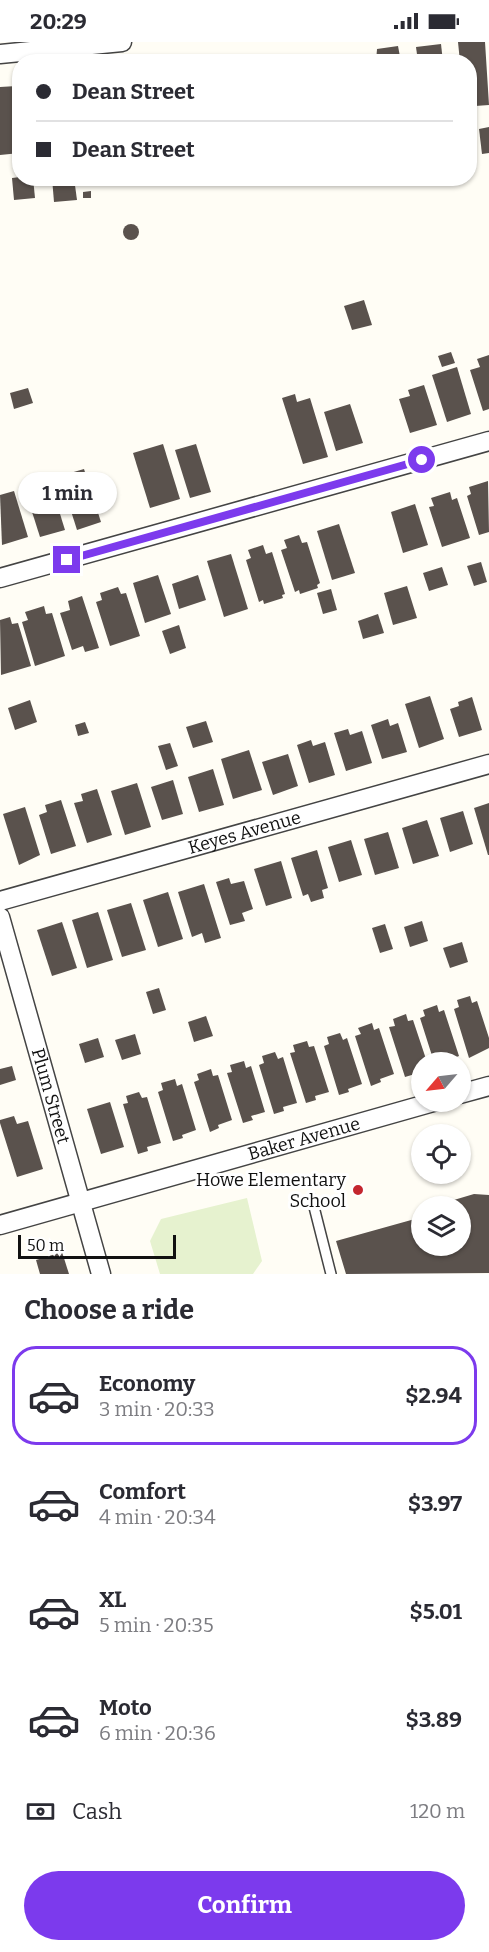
<!DOCTYPE html>
<html lang="en">
<head>
<meta charset="utf-8">
<style>
	:root { --surface:#fff; --page:#f2f2f3; --text:#2b2b33; --muted:#7c7c81; --line:#e1e1e2; --accent:#7c3aed }
	body { margin:0; font-family:Bitter,serif; background:var(--page); color:var(--text); height:100vh; display:flex; flex-direction:column; font-size:22px; white-space:nowrap }
	* { box-sizing:border-box; margin:0 }
	p { font-size:20px; color:var(--muted) }
	.icon { flex:none; width:33px; height:33px; fill:none; stroke:currentColor; stroke-width:2; stroke-linecap:round; stroke-linejoin:round }
	.map { position:relative; height:1232px; overflow:hidden }
	.panel { display:flex; flex-direction:column; background:var(--surface); flex:1 }
	.panel>* { flex:none }
	.guide { position:absolute; left:12px; top:12px; width:465px; height:132px; border-radius:24px; box-shadow:0 2px 4px #0004; display:grid; align-content:center; height:132px; padding:0 24px; background:var(--surface) }
	.needle { width:39px; rotate:242deg }
	.fabs { position:absolute; left:411px; top:1010px; display:grid; gap:12px }
	.fabs a { display:grid; place-items:center; width:60px; height:60px; border-radius:50%; background:var(--surface); box-shadow:0 2px 4px #0004; font-size:30px }
	.scale { position:absolute; left:18px; bottom:15px; width:158px; box-sizing:border-box; padding-left:6px; border:3px solid #111; border-top:0; font-size:16px; line-height:21px; white-space:nowrap; color:#111; -webkit-text-stroke:4px #fff; paint-order:stroke }
	.end { position:absolute; width:27px; height:27px; margin:-14px; border:8px solid #7c3aed; background:#fff; box-shadow:0 0 0 3px #fff }
	.from { border-radius:50% }
	.bubble { position:absolute; height:42px; border-radius:21px; background:var(--surface); box-shadow:0 2px 4px #0004; font-size:20px; font-weight:700; line-height:42px; text-align:center }
	.guide b { display:flex; align-items:center; gap:21px; height:57px; font-size:22px }
	.guide b+b { border-top:2px solid var(--line) }
	.guide i { width:15px; height:15px; background:var(--text) }
	ul { padding:0; list-style:none }
	li { display:flex; align-items:center; gap:18px; height:99px; margin:0 12px 9px; padding:0 12px; border:3px solid transparent; border-radius:24px }
	li div { flex:1 }
	li b { display:block; font-size:22px }
	li em { font-style:normal; font-weight:700 }
	li.current { border-color:var(--accent) }
	li>.icon { width:54px; height:54px; stroke-width:1.5 }
	h2 { padding:0 24px; font-size:27px; line-height:72px }
	.pay { display:flex; align-items:center; gap:15px; height:66px; padding:0 24px; font-size:22px }
	.pay p { margin-inline-start:auto }
	.action { display:flex; gap:12px; margin-top:auto; padding:12px 24px }
	.action a { flex:1; height:69px; border-radius:36px; background:var(--accent); color:#fff; font-size:24px; font-weight:700; line-height:69px; text-align:center }
	.status { display:flex; justify-content:space-between; align-items:center; height:42px; padding:0 30px; background:var(--surface); direction:ltr }
	.status svg { height:16px; fill:currentColor }
	.map>svg:first-child { display:block }
	.pitch { fill:#e6f2cf }
	.building { fill:#5a524d }
	.lines { fill:none; stroke-linecap:round; stroke-linejoin:round }
	.lane-casing { stroke:#444; stroke-width:12 }
	.street-casing { stroke:#444; stroke-width:21 }
	.lane { stroke:#fff; stroke-width:9 }
	.street { stroke:#fff; stroke-width:18 }
	.route { stroke:#7c3aed; stroke-width:8 }
	.poi-dot { fill:#c4262e; stroke:#fff; stroke-width:2 }
	.labels { text-anchor:middle; stroke-width:6; stroke-linejoin:round; paint-order:stroke }
	.street-label { font-size:18px; fill:#111; stroke:#fff }
	.poi-label { font-size:18px; fill:#111; stroke:#fff; text-anchor:end }
</style>
</head>
<body>
<div class="status"><b>20:29</b><svg viewBox="0 0 49 12"><path d="M0 12V9h3v3zM5 12V6h3v6zM10 12V3h3v9zM15 12V0h3v12zM26 1h20v11H26zM47 4h2v5h-2z"/></svg></div>
<div class="map">
<svg width="489" height="1232" viewBox="0 0 489 1232">
	<rect width="100%" height="100%" fill="#fffdf5"/>
	<path class="pitch" d="M247,1156l15,63 -9,13h-93l-10,-33 11,-22z"/>
	<g class="building">
		<path d="M458,0h27l4,63 -14,1 -1,-7h-4v-37h-10z"/>
		<path d="M441,2l2,18h-25l-2,-15z"/>
		<path d="M398,4l3,16h-25l1,-13z"/>
		<path d="M362,12l1,8h-24l-1,-5z"/>
		<path d="M327,15v5h-26v-2z"/>
		<path d="M17,44l3,67 -20,2v-68z"/>
		<path d="M489,85v26l-7,1 -3,-25z"/>
		<path d="M20,135l13,1 2,20 -21,2 -2,-22z"/>
		<path d="M52,136h22l3,22 -23,2z"/>
		<path d="M95,136h19l1,6 -19,1z"/>
		<path d="M145,136h8l1,6 -8,2z"/>
		<path d="M208,136h23v4l-22,2z"/>
		<path d="M91,149v7h-8v-6z"/>
		<circle cx="131" cy="190" r="8"/>
		<path d="M364,258l8,25 -20,5 -8,-24z"/>
		<path d="M451,310l4,11 -13,4 -4,-11z"/>
		<path d="M489,313v54l-6,2 -13,-41 10,-3 -3,-8z"/>
		<path d="M457,325l14,47 -24,8 -15,-47z"/>
		<path d="M424,343l13,40 -27,8 -11,-34 11,-3 -2,-6z"/>
		<path d="M28,346l5,15 -19,6 -4,-16z"/>
		<path d="M295,352l2,8 13,-4 18,59 -25,7 -21,-66z"/>
		<path d="M350,362l13,39 -27,8 -12,-39z"/>
		<path d="M163,402l17,55 -30,9 -17,-55z"/>
		<path d="M196,402l15,48 -21,6 -15,-48z"/>
		<path d="M84,427l17,53 -24,8 -17,-54z"/>
		<path d="M488,439l1,51 -10,3 -12,-39 4,-2 -2,-7z"/>
		<path d="M52,446l13,42 -25,7 -13,-41z"/>
		<path d="M14,449l14,46 -26,8 -2,-50z"/>
		<path d="M450,450l2,8 5,-2 13,40 -28,9 -13,-40 5,-1 -3,-8z"/>
		<path d="M415,462l13,41 -25,8 -12,-41z"/>
		<path d="M339,482l16,49 -23,7 -15,-49z"/>
		<path d="M299,493l3,8 5,-1 13,41 -3,2 1,3 -18,6 -1,-4 -4,2 -14,-42 6,-2 -3,-8z"/>
		<path d="M263,503l3,9 6,-2 13,42 -3,1 1,3 -19,6 -1,-4 -4,2 -13,-42 5,-2 -3,-8z"/>
		<path d="M231,512l17,55 -24,8 -17,-56z"/>
		<path d="M481,520l6,20 -13,4 -7,-20z"/>
		<path d="M442,525l6,18 -19,6 -6,-18z"/>
		<path d="M158,533l13,39 -26,9 -12,-40z"/>
		<path d="M198,533l8,25 -27,9 -7,-25z"/>
		<path d="M407,544l10,32 -24,7 -9,-32z"/>
		<path d="M118,545l3,7 5,-1 14,43 -30,10 -14,-44 6,-2 -2,-7z"/>
		<path d="M331,547l6,21 -14,4 -6,-21z"/>
		<path d="M82,554l17,52 -14,4 -2,-6 -11,4 -12,-37 10,-3 -2,-9z"/>
		<path d="M44,564l2,8 6,-1 13,43 -30,10 -13,-44 6,-2 -3,-8z"/>
		<path d="M378,572l6,19 -21,6 -5,-18z"/>
		<path d="M10,575l2,7 6,-1 13,43 -30,9 -1,-55z"/>
		<path d="M179,583l7,23 -16,6 -8,-23z"/>
		<path d="M430,654l14,43 -25,9 -14,-44z"/>
		<path d="M472,655l10,33 -23,7 -9,-28 9,-3 -1,-4z"/>
		<path d="M30,658l7,22 -22,8 -7,-22z"/>
		<path d="M388,677l2,7 8,-3 9,29 -25,7 -11,-34z"/>
		<path d="M206,679l7,21 -20,6 -7,-21z"/>
		<path d="M85,680l4,11 -11,3 -3,-11z"/>
		<path d="M348,687l2,6 12,-4 10,32 -26,8 -12,-38z"/>
		<path d="M311,698l2,6 12,-4 10,33 -26,8 -12,-38z"/>
		<path d="M170,701l8,23 -12,4 -8,-24z"/>
		<path d="M249,708l13,40 -29,9 -12,-40z"/>
		<path d="M288,712l10,32 -25,9 -11,-33z"/>
		<path d="M213,727l11,36 -25,7 -11,-35z"/>
		<path d="M173,738l10,34 -21,6 -11,-33z"/>
		<path d="M137,741l14,44 -26,8 -14,-44z"/>
		<path d="M97,747l15,46 -25,8 -13,-40 9,-2 -2,-7z"/>
		<path d="M61,758l15,46 -25,8 -12,-39 8,-3 -2,-7z"/>
		<path d="M489,761v52h-1l-14,-47z"/>
		<path d="M25,765l15,48 -21,10 -16,-51z"/>
		<path d="M463,769l10,33 -23,8 -10,-34z"/>
		<path d="M427,778l12,36 -26,8 -11,-36z"/>
		<path d="M388,790l11,36 -24,7 -11,-36z"/>
		<path d="M351,798l11,35 -23,7 -11,-35z"/>
		<path d="M317,808l11,38 -6,2 2,8 -13,4 -3,-8 -5,2 -12,-38z"/>
		<path d="M281,819l11,37 -26,8 -12,-37z"/>
		<path d="M229,836l2,6 13,-3 9,28 -11,4 3,8 -15,4 -14,-43z"/>
		<path d="M204,842l17,54 -16,5 -3,-10 -10,4 -14,-45z"/>
		<path d="M168,850l15,47 -25,8 -15,-47z"/>
		<path d="M131,861l15,47 -24,7 -15,-47z"/>
		<path d="M98,870l15,48 -26,8 -15,-48z"/>
		<path d="M422,879l6,20 -18,6 -6,-20z"/>
		<path d="M62,880l15,46 -25,8 -15,-46z"/>
		<path d="M385,882l8,25 -13,4 -8,-25z"/>
		<path d="M462,900l6,20 -18,6 -7,-20z"/>
		<path d="M159,946l7,22 -13,4 -7,-22z"/>
		<path d="M470,954l2,7 5,-2 12,37v10l-20,10 -15,-49 5,-2 -2,-7z"/>
		<path d="M437,963l2,7 5,-2 15,46 -14,6h-11l-14,-44 5,-2 -2,-6z"/>
		<path d="M406,972l2,7 5,-1 14,42h-5v6l-8,2 1,4 -10,3 -16,-50 6,-1 -2,-7z"/>
		<path d="M206,974l7,20 -19,6 -6,-20z"/>
		<path d="M372,981l2,7 5,-2 15,46 -14,5 1,3 -10,4 -16,-50 6,-2 -3,-6z"/>
		<path d="M340,991l3,7 4,-2 15,46 -14,5 1,3 -10,3 -15,-49 5,-2 -2,-7z"/>
		<path d="M135,992l6,20 -19,6 -7,-20z"/>
		<path d="M98,996l6,19 -19,6 -6,-19z"/>
		<path d="M307,999l2,6 5,-1 15,46 -14,4 1,4 -10,3 -16,-50 5,-1 -2,-7z"/>
		<path d="M275,1010l3,7 5,-2 14,46 -14,4 1,4 -10,3 -15,-49 5,-2 -2,-7z"/>
		<path d="M244,1019l2,7 5,-2 14,46 -14,4 2,4 -10,3 -16,-50 5,-1 -2,-7z"/>
		<path d="M12,1024l4,14 -16,5v-16z"/>
		<path d="M211,1027l2,7 5,-1 14,45 -14,5 1,3 -9,4 -16,-50 5,-2 -2,-6z"/>
		<path d="M175,1037l2,7 5,-2 14,46 -14,5 1,3 -10,3 -15,-49 5,-2 -2,-7z"/>
		<path d="M139,1050l3,6 5,-1 14,46 -14,4 1,4 -10,3 -15,-50 5,-1 -2,-7z"/>
		<path d="M110,1060l14,45 -23,7 -14,-45z"/>
		<path d="M14,1074l3,8 11,-3 15,48 -26,8 -17,-54v-3z"/>
		<path d="M474,1152l15,1v78l-143,1 -10,-33 86,-24v28h38v-39l-23,-1z"/>
		<path d="M62,1210l7,22h-29l-4,-14z"/>
	</g>
	<g class="lines">
		<g class="lane-casing">
			<path id="lane" d="M312,1157l19,75"/>
		</g>
		<g class="street-casing">
			<g id="street">
				<path d="M0,12l122,-12"/>
				<path d="M0,536l489,-137"/>
				<path id="s1" d="M0,859l489,-137"/>
				<path id="s2" d="M0,875l101,357"/>
				<path d="M460,1052l29,-8"/>
				<path id="s3" d="M0,1183l437,-124"/>
			</g>
		</g>
		<use href="#lane" class="lane"/>
		<use href="#street" class="street"/>
	</g>
	<g class="lines">
		<path class="route" d="M67,518l355,-100"/>
	</g>
	<circle class="poi-dot" cx="358" cy="1148" r="6"/>
	<g class="labels">
		<g class="street-label">
			<text dy="6" stroke="none"><textPath href="#s1" startOffset="254">Keyes Avenue</textPath></text>
			<text dy="6" stroke="none"><textPath href="#s2" startOffset="186">Plum Street</textPath></text>
			<text dy="6" stroke="none"><textPath href="#s3" startOffset="316">Baker Avenue</textPath></text>
		</g>
		<g class="poi-label">
			<text x="346" y="1144">Howe Elementary<tspan x="346" dy="21">School</tspan></text>
		</g>
	</g>
</svg>
<div class="fabs">
<a><svg class="needle" viewBox="-14 -14 28 28"><path d="M0-13l5 13h-10z" fill="#e53935"/><path d="M0 13l5-13h-10z" fill="#7c7c81"/></svg></a>
<a><svg class="icon" aria-label="locate" viewBox="0 0 24 24"><circle cx="12" cy="12" r="6"/><path d="M12 2v4M12 18v4M2 12h4M18 12h4"/></svg></a>
<a><svg class="icon" aria-label="layers" viewBox="0 0 24 24"><path d="M12 4l9 5-9 5-9-5zM3 14l9 5 9-5"/></svg></a>
</div>
<div class="scale">50 m</div>
<i class="end from" style="left:422px;top:418px"></i>
<i class="end" style="left:67px;top:518px"></i>
<div class="bubble" style="left:18px;top:430px;width:99px">1 min</div>
<div class="guide">
<b><i class="from"></i>Dean Street</b>
<b><i></i>Dean Street</b>
</div>
</div>
<section class="panel">
<h2>Choose a ride</h2>
<ul>
<li class="current"><svg class="icon" aria-label="car" viewBox="0 0 24 24"><path d="M5 17H2v-5l4-1 3-4h7l3 4 3 1v5h-3M9 17h6M6 11h13"/><circle cx="7" cy="17" r="2"/><circle cx="17" cy="17" r="2"/></svg><div><b>Economy</b><p>3 min · 20:33</p></div><em>$2.94</em></li>
<li><svg class="icon" aria-label="car" viewBox="0 0 24 24"><path d="M5 17H2v-5l4-1 3-4h7l3 4 3 1v5h-3M9 17h6M6 11h13"/><circle cx="7" cy="17" r="2"/><circle cx="17" cy="17" r="2"/></svg><div><b>Comfort</b><p>4 min · 20:34</p></div><em>$3.97</em></li>
<li><svg class="icon" aria-label="car" viewBox="0 0 24 24"><path d="M5 17H2v-5l4-1 3-4h7l3 4 3 1v5h-3M9 17h6M6 11h13"/><circle cx="7" cy="17" r="2"/><circle cx="17" cy="17" r="2"/></svg><div><b>XL</b><p>5 min · 20:35</p></div><em>$5.01</em></li>
<li><svg class="icon" aria-label="car" viewBox="0 0 24 24"><path d="M5 17H2v-5l4-1 3-4h7l3 4 3 1v5h-3M9 17h6M6 11h13"/><circle cx="7" cy="17" r="2"/><circle cx="17" cy="17" r="2"/></svg><div><b>Moto</b><p>6 min · 20:36</p></div><em>$3.89</em></li>
</ul>
<div class="pay"><svg class="icon" aria-label="cash" viewBox="0 0 24 24"><path d="M3 7h18v10H3z"/><circle cx="12" cy="12" r="2"/></svg>Cash<p>120 m</p></div>
<div class="action"><a>Confirm</a></div>
</section>
</body>
</html>
